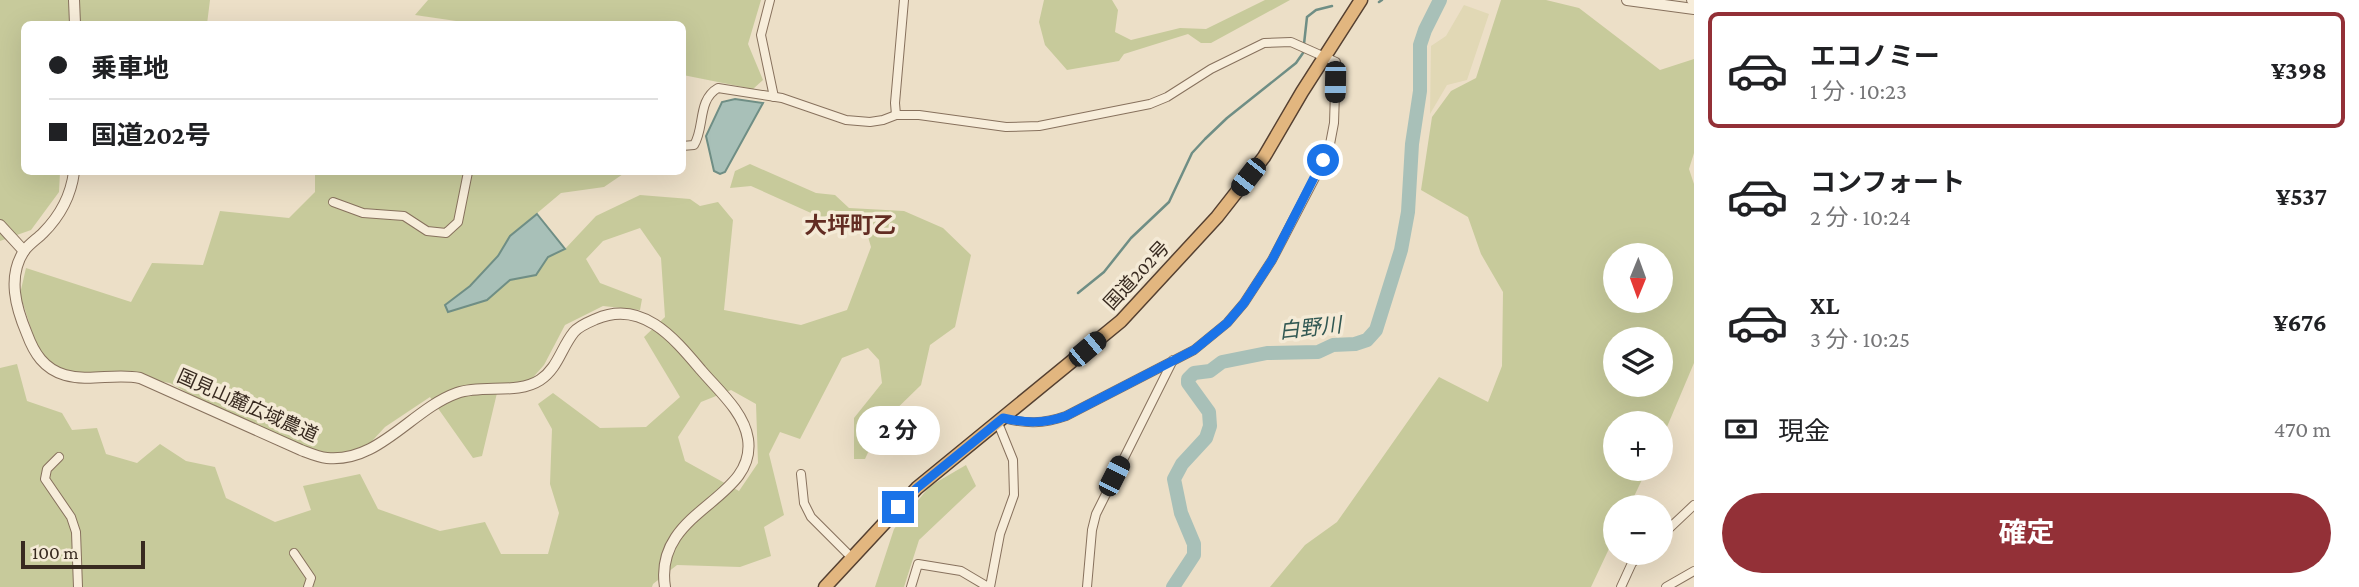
<!DOCTYPE html>
<html lang="ja">
<head>
<meta charset="utf-8">
<style>
	:root { --surface:#fff; --page:#f2f2f2; --text:#202124; --muted:#757577; --line:#e0e0e0; --accent:#933037 }
	body { margin:0; font-family:"Crimson Pro","Noto Sans JP",serif; background:var(--page); color:var(--text); height:100vh; display:flex; flex-direction:column; font-size:26px; white-space:nowrap }
	* { box-sizing:border-box; margin:0 }
	p { font-size:23px; color:var(--muted) }
	.icon { flex:none; width:38px; height:38px; fill:none; stroke:currentColor; stroke-width:2; stroke-linecap:round; stroke-linejoin:round }
	.map { position:relative; flex:1; overflow:hidden }
	.details { display:flex; flex-direction:column; background:var(--surface); width:665px }
	.details>* { flex:none }
	.banner { position:absolute; left:21px; top:21px; width:665px; height:154px; border-radius:10px; box-shadow:0 7px 28px #0002; display:grid; align-content:center; height:154px; padding:0 28px; background:var(--surface) }
	.needle { width:46px; rotate:181deg }
	.tools { position:absolute; left:1603px; top:243px; display:grid; gap:14px }
	.tools a { display:grid; place-items:center; width:70px; height:70px; border-radius:50%; background:var(--surface); box-shadow:0 7px 28px #0002; font-size:35px }
	.scale { position:absolute; left:21px; bottom:18px; width:124px; box-sizing:border-box; padding-left:7px; border:4px solid #382a20; border-top:0; font-size:19px; line-height:24px; white-space:nowrap; color:#382a20; -webkit-text-stroke:5px #f4ead6; paint-order:stroke }
	.end { position:absolute; width:32px; height:32px; margin:-16px; border:9px solid #1a73e8; background:#fff; box-shadow:0 0 0 4px #fff }
	.from { border-radius:50% }
	.bubble { position:absolute; height:49px; border-radius:24px; background:var(--surface); box-shadow:0 7px 28px #0002; font-size:23px; font-weight:700; line-height:49px; text-align:center }
	.car { position:absolute; width:21px; height:42px; margin:-21px -10px; border-radius:9px; box-shadow:0 0 5px 2px #0007; background:linear-gradient(#222 24%,#8ab4d8 0 40%,#222 0 76%,#8ab4d8 0 86%,#222 0) }
	.banner b { display:flex; align-items:center; gap:24px; height:66px; font-size:26px }
	.banner b+b { border-top:2px solid var(--line) }
	.banner i { width:18px; height:18px; background:var(--text) }
	ul { padding:12px 0 0; list-style:none }
	li { display:flex; align-items:center; gap:21px; height:116px; margin:0 14px 10px; padding:0 14px; border:4px solid transparent; border-radius:10px }
	li div { flex:1 }
	li b { display:block; font-size:26px }
	li em { font-style:normal; font-weight:700 }
	li.selected { border-color:var(--accent) }
	li>.icon { width:63px; height:63px; stroke-width:1.5 }
	.pay { display:flex; align-items:center; gap:18px; height:77px; padding:0 28px; font-size:26px }
	.pay p { margin-inline-start:auto }
	.cta { display:flex; gap:14px; margin-top:auto; padding:14px 28px }
	.cta a { flex:1; height:80px; border-radius:42px; background:var(--accent); color:#fff; font-size:28px; font-weight:700; line-height:80px; text-align:center }
	main { display:flex; flex:1; min-height:0 }
	.map>svg:first-child { display:block }
	.farmland { fill:#e1d8b5 }
	.green { fill:#c7ca9b; fill-rule:evenodd }
	.water { fill:#a8c0b8; stroke:#6f8e85; stroke-width:2 }
	.lines { fill:none; stroke-linecap:round; stroke-linejoin:round }
	.stream { stroke:#6f8e85; stroke-width:2.5 }
	.river { stroke:#a8c0b8; stroke-width:14 }
	.minor-casing { stroke:#87715d; stroke-width:10 }
	.tertiary-casing { stroke:#87715d; stroke-width:12 }
	.trunk-casing { stroke:#554031; stroke-width:15 }
	.minor { stroke:#f7edda; stroke-width:8 }
	.tertiary { stroke:#f7edda; stroke-width:10 }
	.trunk { stroke:#e2b67f; stroke-width:12 }
	.route { stroke:#1a73e8; stroke-width:9 }
	.labels { text-anchor:middle; stroke-width:7; stroke-linejoin:round; paint-order:stroke }
	.street-label { font-size:19px; fill:#382a20; stroke:#f4ead6 }
	.water-label { font-size:21px; font-style:italic; fill:#305752; stroke:#f4ead6 }
	.quarter-label { font-size:23px; font-weight:bold; fill:#622c22; stroke:#f4ead6 }
</style>
</head>
<body>
<main>
<div class="map">
<svg width="1694" height="587" viewBox="0 0 1694 587">
	<rect width="100%" height="100%" fill="#ecdfc7"/>
	<path class="farmland" d="M1464,5l25,9 -22,66 -20,5 -17,29 1,-68 15,-10z"/>
	<g class="green">
		<path d="M0,0h210l-3,24h-183v148h36l-1,20 -28,38 -31,11z"/>
		<path d="M428,0h333l-13,44 15,36 -10,9 -70,-14 -1,-51h-226v-3l-41,-6z"/>
		<path d="M1044,0h68l6,10 -3,22 16,8 49,-12 26,1 59,-29h25l-79,43h-10l-13,-9 -64,20 -5,7 -52,9 -22,-25 -6,-23z"/>
		<path d="M1501,0h45l33,8 81,62 34,-11v94l-5,16 5,15v179l-33,78v-17h-46v45h32l-18,38 -14,1v28l-24,51h-321l35,-42 32,-23 102,-145 49,25 14,-36 1,-74 -22,-38 -13,-37 -47,-27 11,-73 19,-26 25,-13zM1615,256h46v45h-46zM1615,340h46v45h-46z"/>
		<path d="M750,164l66,29 19,2 14,13 55,3 39,17 28,27 -16,72 -25,18 -9,40 -40,39 -16,35h-11v-41l28,-35 -3,-23 -11,-12 -26,10 -42,81 -20,-7 -11,22 15,61 -20,12 7,29 -31,11 -63,-2 -24,19 -1,3h-652v-219l17,-4 10,37 35,12 10,17 25,-2 9,26 31,9 23,-19 26,17 29,6 11,31 49,24 36,-12 -8,-24 57,-12 18,35 62,22 45,-9 16,32h47l11,-41 -9,-29 2,-55 -14,-25 15,-11 47,35 46,-1 34,-30 -36,-60 21,-20 -4,-59 -21,-30 -37,13 -17,18 14,24 42,16 -2,11 -37,-4 -38,19 -21,40 -23,26 -24,2 -15,63 -9,2 -43,-61 -45,30 -24,26 -27,9 -33,-6 -131,-73 -53,-8 -45,3 -32,-21 -20,-63 6,-26 105,34 21,-39 51,2 17,-54 69,7 26,-26v-20h311l-22,15 -43,6 -51,43 -12,20 -28,30 -25,19 42,-5 23,-20 26,-5 12,-18 17,-8 31,-33 44,-21 50,4 10,7 18,-4 15,18 -9,90 77,15 46,-15 24,-63 -7,-24 -33,-1 -80,-36 -21,2 5,-17zM731,390l25,14 2,59 -19,28 -54,-30 -7,-24 23,-35z"/>
		<path d="M966,465l10,21 -57,54 -15,47h-29l19,-58 36,-43z"/>
	</g>
	<g class="water">
		<path d="M735,99l28,4 -38,69 -5,2 -6,-3 -8,-35 16,-34z"/>
		<path d="M537,214l28,35 -17,8 -12,18 -26,5 -23,20 -39,12 -3,-7 25,-19 28,-30 12,-20z"/>
	</g>
	<g class="lines">
		<g class="stream">
			<path d="M1379,2l3,-2"/>
			<path d="M1078,293l26,-21 27,-34 38,-36 23,-49 13,-14 22,-21 69,-55 7,-10 4,-36 9,-7 16,-4"/>
		</g>
		<path class="river" d="M1173,587l21,-32v-11l-13,-31 -7,-34 8,-15 24,-26 4,-12 -1,-14 -21,-29v-4l6,-6 16,-2 12,-9 45,-9 51,-1 15,-7 22,-1 12,-4 9,-10 25,-80 7,-38 4,-68 8,-53v-46l5,-15 15,-30"/>
		<g class="minor-casing">
			<g id="minor">
				<path d="M770,0l-9,35 13,62"/>
				<path d="M896,115l-1,-12 9,-103"/>
				<path d="M682,146l12,-1c11,-17 3,-45 24,-57l64,10 64,22 24,2 13,-2 13,-5h23l87,12 33,-1 111,-22 17,-7 44,-28 53,-26 27,-1 45,20 -2,61 -4,21 -14,32 -44,84 -28,43 -17,20 -33,27 -128,66c-23,8 -40,8 -63,2"/>
				<path d="M333,202l30,11 41,3 23,15 19,2 12,-11 10,-50"/>
				<path d="M59,457l-12,12 -2,10 26,38 5,15 2,55"/>
				<path d="M801,474l3,29 7,14 40,40"/>
				<path d="M1661,536l33,-31"/>
				<path d="M294,553l17,25 -3,9"/>
				<path d="M911,587l7,-23 43,7 27,16"/>
				<path d="M990,587l10,-53 14,-39 -1,-35 -15,-37"/>
				<path d="M1087,587l5,-57 4,-16 77,-154"/>
				<path d="M1621,587l11,-24 11,-10"/>
				<path d="M1666,587l28,-16"/>
			</g>
		</g>
		<g class="tertiary-casing">
			<g id="tertiary">
				<path d="M74,0l1,24"/>
				<path d="M1627,0l67,9"/>
				<path d="M1692,0h2"/>
				<path d="M74,172c-3,23 -14,44 -31,61 -6,6 -14,11 -19,18 -17,26 -8,57 3,83 7,19 17,35 38,41 24,7 50,-2 75,3l161,72c8,3 17,7 26,8 52,5 85,-49 130,-65 26,-9 60,2 83,-13 18,-12 21,-32 34,-48 5,-6 15,-10 22,-13 46,-20 78,19 105,51 17,20 43,42 47,69 9,62 -95,70 -83,148"/>
				<path d="M0,225l24,26"/>
			</g>
		</g>
		<g class="trunk-casing">
			<path id="trunk" d="M825,587l92,-99 204,-167 96,-104 47,-60 38,-65 59,-92"/>
		</g>
		<use href="#minor" class="minor"/>
		<use href="#tertiary" class="tertiary"/>
		<use href="#trunk" class="trunk"/>
	</g>
	<g class="lines">
		<path class="route" d="M898,507l19,-19 86,-70c23,5 40,6 63,-2l128,-66 33,-27 17,-20 28,-43 51,-100"/>
	</g>
	<g class="labels">
		<g class="street-label">
			<text transform="translate(1136 275) rotate(-47)" y="7">国道202号</text>
			<text transform="translate(248 405) rotate(24)" y="7">国見山麓広域農道</text>
		</g>
		<g class="water-label">
			<text transform="translate(1310 328) rotate(-6)" y="7">白野川</text>
		</g>
		<g class="quarter-label">
			<text x="850" y="233">大坪町乙</text>
		</g>
	</g>
</svg>
<div class="tools">
<a><svg class="needle" viewBox="-14 -14 28 28"><path d="M0-13l5 13h-10z" fill="#e53935"/><path d="M0 13l5-13h-10z" fill="#757577"/></svg></a>
<a><svg class="icon" aria-label="layers" viewBox="0 0 24 24"><path d="M12 4l9 5-9 5-9-5zM3 14l9 5 9-5"/></svg></a>
<a>+</a>
<a>−</a>
</div>
<div class="scale">100 m</div>
<i class="end from" style="left:1323px;top:160px"></i>
<i class="end" style="left:898px;top:507px"></i>
<div class="bubble" style="left:856px;top:406px;width:84px">2 分</div>
<i class="car" style="left:1335px;top:82px;rotate:181deg"></i>
<i class="car" style="left:1248px;top:177px;rotate:218deg"></i>
<i class="car" style="left:1087px;top:349px;rotate:50deg"></i>
<i class="car" style="left:1114px;top:476px;rotate:27deg"></i>
<div class="banner">
<b><i class="from"></i>乗車地</b>
<b><i></i>国道202号</b>
</div>
</div>
<section class="details">
<ul>
<li class="selected"><svg class="icon" aria-label="car" viewBox="0 0 24 24"><path d="M5 17H2v-5l4-1 3-4h7l3 4 3 1v5h-3M9 17h6M6 11h13"/><circle cx="7" cy="17" r="2"/><circle cx="17" cy="17" r="2"/></svg><div><b>エコノミー</b><p>1 分 · 10:23</p></div><em>¥398</em></li>
<li><svg class="icon" aria-label="car" viewBox="0 0 24 24"><path d="M5 17H2v-5l4-1 3-4h7l3 4 3 1v5h-3M9 17h6M6 11h13"/><circle cx="7" cy="17" r="2"/><circle cx="17" cy="17" r="2"/></svg><div><b>コンフォート</b><p>2 分 · 10:24</p></div><em>¥537</em></li>
<li><svg class="icon" aria-label="car" viewBox="0 0 24 24"><path d="M5 17H2v-5l4-1 3-4h7l3 4 3 1v5h-3M9 17h6M6 11h13"/><circle cx="7" cy="17" r="2"/><circle cx="17" cy="17" r="2"/></svg><div><b>XL</b><p>3 分 · 10:25</p></div><em>¥676</em></li>
</ul>
<div class="pay"><svg class="icon" aria-label="cash" viewBox="0 0 24 24"><path d="M3 7h18v10H3z"/><circle cx="12" cy="12" r="2"/></svg>現金<p>470 m</p></div>
<div class="cta"><a>確定</a></div>
</section>
</main>
</body>
</html>
